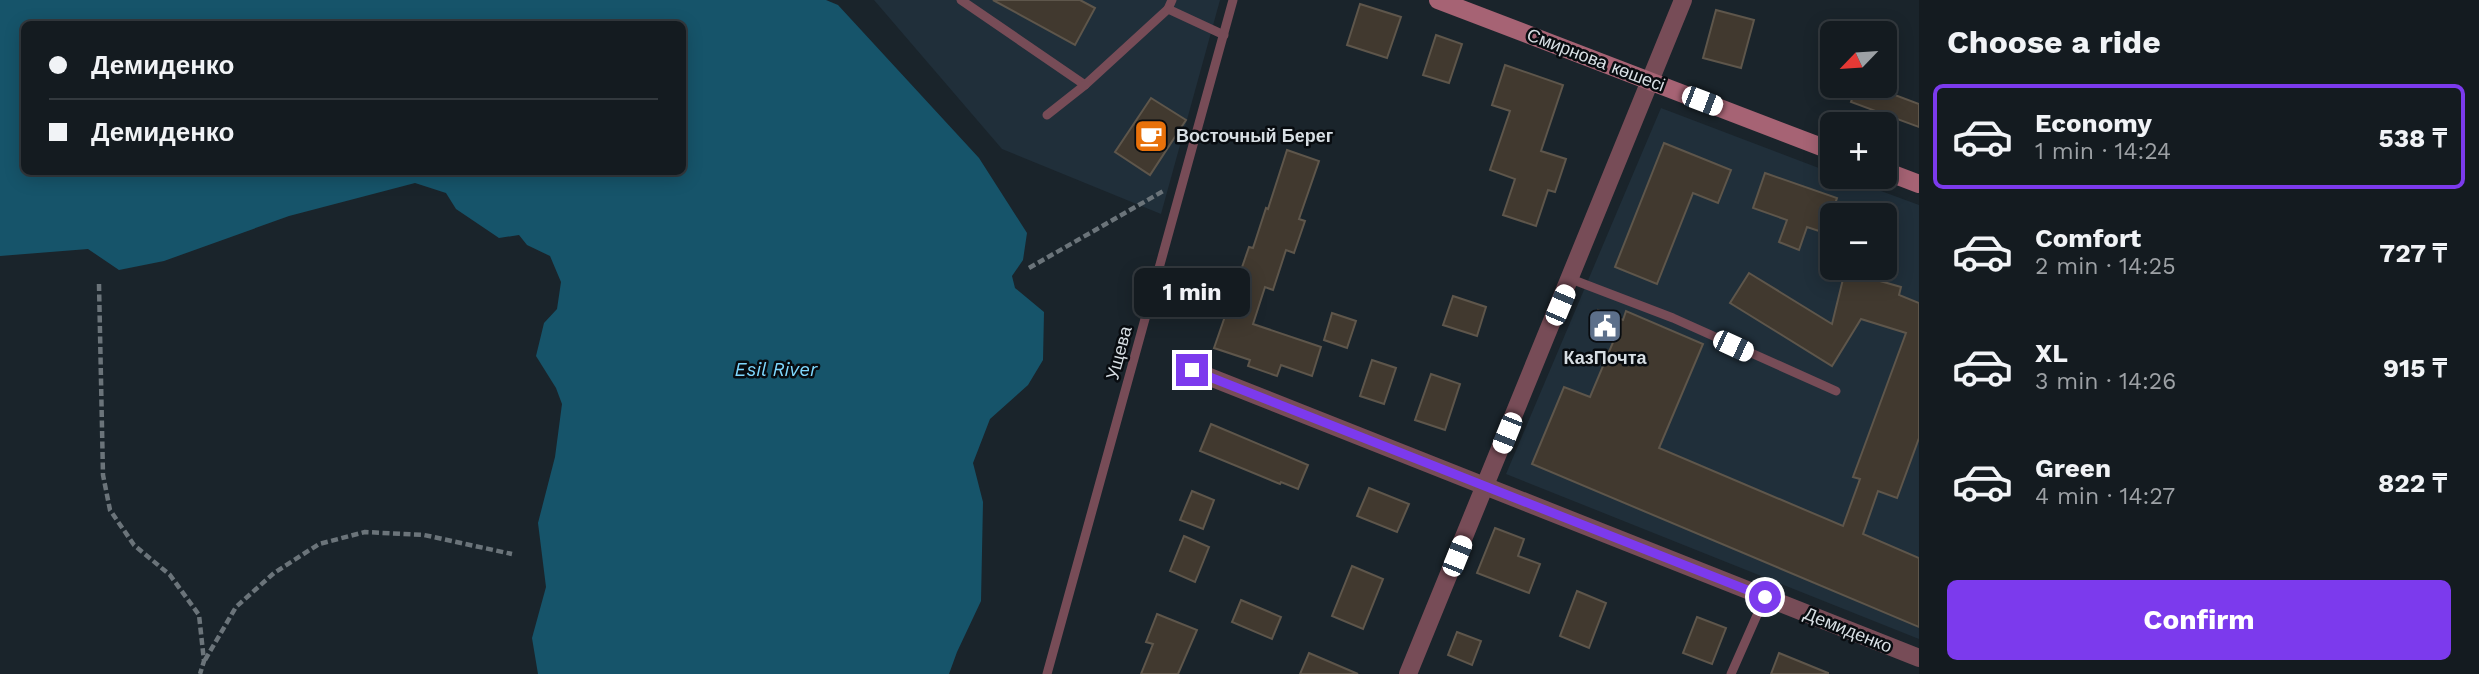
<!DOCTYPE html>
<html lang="en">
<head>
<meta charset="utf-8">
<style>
	:root { --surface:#141b20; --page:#1d2429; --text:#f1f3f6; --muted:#9da1a5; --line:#33393e; --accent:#7c3aed }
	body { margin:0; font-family:"Work Sans",sans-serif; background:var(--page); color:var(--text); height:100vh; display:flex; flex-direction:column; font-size:26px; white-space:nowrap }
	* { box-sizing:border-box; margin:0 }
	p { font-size:23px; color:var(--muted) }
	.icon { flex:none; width:38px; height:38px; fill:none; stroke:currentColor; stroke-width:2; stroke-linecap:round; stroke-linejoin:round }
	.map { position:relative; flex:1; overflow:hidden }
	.side { display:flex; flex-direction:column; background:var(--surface); width:560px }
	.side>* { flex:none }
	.top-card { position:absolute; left:21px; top:21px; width:665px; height:154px; border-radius:10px; box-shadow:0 4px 18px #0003,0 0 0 2px var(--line); display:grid; align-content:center; height:154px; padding:0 28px; background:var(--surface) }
	.needle { width:46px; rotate:245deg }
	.tools { position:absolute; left:1820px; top:21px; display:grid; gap:14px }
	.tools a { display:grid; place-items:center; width:77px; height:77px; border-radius:10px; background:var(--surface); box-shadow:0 4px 18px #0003,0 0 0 2px var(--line); font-size:35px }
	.end { position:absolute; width:32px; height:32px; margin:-16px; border:9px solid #7c3aed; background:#fff; box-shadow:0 0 0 4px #fff }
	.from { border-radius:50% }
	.bubble { position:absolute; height:49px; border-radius:10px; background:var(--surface); box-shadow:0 4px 18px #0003,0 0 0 2px var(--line); font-size:23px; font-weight:700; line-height:49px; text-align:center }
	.car { position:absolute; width:21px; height:42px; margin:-21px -10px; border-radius:9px; box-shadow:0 0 5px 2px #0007; background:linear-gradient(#fff 24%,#345 0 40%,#fff 0 76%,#345 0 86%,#fff 0) }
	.top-card b { display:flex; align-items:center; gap:24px; height:66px; font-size:26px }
	.top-card b+b { border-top:2px solid var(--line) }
	.top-card i { width:18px; height:18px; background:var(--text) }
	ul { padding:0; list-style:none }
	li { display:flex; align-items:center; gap:21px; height:105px; margin:0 14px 10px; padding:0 14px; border:4px solid transparent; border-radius:10px }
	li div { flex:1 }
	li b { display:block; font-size:26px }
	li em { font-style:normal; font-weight:700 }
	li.on { border-color:var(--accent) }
	li>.icon { width:63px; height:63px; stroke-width:1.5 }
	h2 { padding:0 28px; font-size:32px; line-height:84px }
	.primary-button { display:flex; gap:14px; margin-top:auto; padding:14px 28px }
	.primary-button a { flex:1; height:80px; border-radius:10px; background:var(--accent); color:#fff; font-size:28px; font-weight:700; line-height:80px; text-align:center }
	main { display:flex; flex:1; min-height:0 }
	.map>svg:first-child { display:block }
	.built { fill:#202f3a; fill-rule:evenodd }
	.water { fill:#16546a; fill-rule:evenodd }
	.building { fill:#41392f; stroke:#5e564b; stroke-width:2 }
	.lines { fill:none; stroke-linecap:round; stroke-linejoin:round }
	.path { stroke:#6b747a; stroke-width:4.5; stroke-dasharray:7 3.5; stroke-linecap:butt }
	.lane { stroke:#774c57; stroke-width:9 }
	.street { stroke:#774c57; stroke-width:18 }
	.secondary { stroke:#a66374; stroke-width:18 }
	.route { stroke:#7c3aed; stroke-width:9 }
	.labels { text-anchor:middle; stroke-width:5; stroke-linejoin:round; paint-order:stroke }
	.street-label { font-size:18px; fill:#d7dee3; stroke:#080c10 }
	.poi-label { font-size:18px; font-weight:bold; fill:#d7dee3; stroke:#080c10; text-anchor:start }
	.water-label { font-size:19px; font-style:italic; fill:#7fd8fe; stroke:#080c10 }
</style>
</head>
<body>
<main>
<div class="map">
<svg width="1919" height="674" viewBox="0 0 1919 674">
	<rect width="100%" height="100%" fill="#1a242b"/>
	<g class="built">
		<path d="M874,0h346l-59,214 -159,-65z"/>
		<path d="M1661,108l171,65v4h11l76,28v434l-413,-165zM1832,215h53v53h-53z"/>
	</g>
	<path class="water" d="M0,0h826l12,5 141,153 48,75 -4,27 -11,16 3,12 29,24 -1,48 -15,25 -38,34 -17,44 10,39 -2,99 -24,51 -8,22h-411l-6,-36 14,-51 -8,-64 17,-66 7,-53 -6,-16 -20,-32 8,-33 13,-14 4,-27 -11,-26 -23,-11 -8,-10 -20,3 -43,-29 -10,-16 -31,-10 -126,33 -125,45 -45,9 -31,-21 -88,7zM24,24h658v148h-658z"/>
	<g class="building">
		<path d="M993,0h87l15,8 -20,37z"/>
		<path d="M1360,4l41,13 -14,41 -40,-13z"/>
		<path d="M1716,10l38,10 -13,48 -38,-10z"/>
		<path d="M1436,35l26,9 -13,39 -26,-8z"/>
		<path d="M1505,65l58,20 -22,66 25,8 -11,33 -7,-2 -12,36 -33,-11 12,-36 -25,-9 20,-59 -18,-6z"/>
		<path d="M1857,86h14l48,18v23l-68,-25z"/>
		<path d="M1151,98l35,22 -36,55 -35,-23z"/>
		<path d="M1664,143l67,27 -13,33 -25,-10 -36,91 -42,-17z"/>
		<path d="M1287,150l32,11 -20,58 6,2 -11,32 -8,-3 -13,40 -8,-3 -12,37 68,23 -9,29 -31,-11 -4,11 -29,-10 2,-6 -36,-12 35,-101 4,1 13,-40 2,1z"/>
		<path d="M1765,173l72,25 -12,35 -18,-6 -8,23 -20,-8 8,-22 -34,-12z"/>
		<path d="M1845,271l56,16 -2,8 20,8v135l-22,60 -19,-7 -15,43 56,24v69l-387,-163 32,-77 26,10 24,-57 -24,-11 8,-19 25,10 3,-9 77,33 -44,104 184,78 17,-47 -7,-2 53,-144 -45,-14 -29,47 -102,-63 19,-30 83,51z"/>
		<path d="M1453,296l33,11 -9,29 -34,-11z"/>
		<path d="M1332,313l24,8 -9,27 -23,-8z"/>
		<path d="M1372,360l24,8 -12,36 -24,-8z"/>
		<path d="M1431,374l29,10 -15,46 -30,-10z"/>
		<path d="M1211,424l97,41 -10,24 -17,-7 -1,2 -80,-33z"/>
		<path d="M1369,488l40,16 -12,28 -40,-16z"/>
		<path d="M1192,491l22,9 -11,29 -23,-9z"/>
		<path d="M1495,528l29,11 -6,17 22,8 -11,29 -52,-20z"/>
		<path d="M1184,536l25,11 -14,35 -25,-11z"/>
		<path d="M1352,566l31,13 -20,50 -31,-13z"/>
		<path d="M1577,591l29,12 -17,45 -29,-12z"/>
		<path d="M1241,600l40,17 -9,22 -40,-17z"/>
		<path d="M1157,614l40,16 -19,44h-37l12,-30 -7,-2z"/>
		<path d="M1697,617l29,11 -14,36 -29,-11z"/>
		<path d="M1457,632l24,9 -9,24 -24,-10z"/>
		<path d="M1309,653l49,21h-58z"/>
		<path d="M1779,653l49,20v1h-57z"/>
	</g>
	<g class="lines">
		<g class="path">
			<path d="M1029,268l136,-78"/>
			<path d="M99,284l4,191 7,35 24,35 36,30 29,40 5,46 -4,13"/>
			<path d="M205,660l31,-53 38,-34 45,-29 46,-12 59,3 88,19"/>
		</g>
		<g class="lane">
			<path d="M961,0l124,85"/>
			<path d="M1168,9l56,26"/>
			<path d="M1047,115l38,-30 83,-76 4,-9"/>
			<path d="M1571,279l102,39 163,73"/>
			<path d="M1047,674l186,-674"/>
			<path d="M1731,674l34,-77"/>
		</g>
		<g class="street">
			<path d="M1192,370l727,288"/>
			<path d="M1408,674l275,-674"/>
		</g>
		<g class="secondary">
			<path d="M1438,0l394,151"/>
			<path d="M1885,171l34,13"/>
		</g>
	</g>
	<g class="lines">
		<path class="route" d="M1192,370l573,227"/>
	</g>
	<defs>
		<g id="cafe-square" transform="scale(1.75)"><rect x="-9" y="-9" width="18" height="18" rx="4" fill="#e8710a" stroke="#080c10"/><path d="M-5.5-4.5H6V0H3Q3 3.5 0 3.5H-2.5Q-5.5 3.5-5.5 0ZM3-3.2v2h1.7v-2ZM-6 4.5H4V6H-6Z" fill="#fff"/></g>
		<g id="civic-square" transform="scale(1.75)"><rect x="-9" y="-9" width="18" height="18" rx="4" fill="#5c6f8a" stroke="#080c10"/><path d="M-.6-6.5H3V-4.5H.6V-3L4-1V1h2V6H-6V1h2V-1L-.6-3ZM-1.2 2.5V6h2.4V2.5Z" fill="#fff"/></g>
	</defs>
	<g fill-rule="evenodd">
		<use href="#cafe-square" x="1151" y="136"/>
		<use href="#civic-square" x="1605" y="326"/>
	</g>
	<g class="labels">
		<g class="street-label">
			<text transform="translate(1596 60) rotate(21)" y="6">Смирнова көшесі</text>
			<text transform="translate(1119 353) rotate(-75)" y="6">Ущева</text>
			<text transform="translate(1848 630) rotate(22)" y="6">Демиденко</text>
		</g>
		<g class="poi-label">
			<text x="1176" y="142">Восточный Берег</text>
			<text x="1605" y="364" text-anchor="middle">КазПочта</text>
		</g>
		<g class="water-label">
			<text x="776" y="376">Esil River</text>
		</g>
	</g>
</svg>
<div class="tools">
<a><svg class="needle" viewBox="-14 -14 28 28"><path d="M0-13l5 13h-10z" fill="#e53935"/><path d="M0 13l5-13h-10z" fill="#9da1a5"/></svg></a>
<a>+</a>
<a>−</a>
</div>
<i class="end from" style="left:1765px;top:597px"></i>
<i class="end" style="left:1192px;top:370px"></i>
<div class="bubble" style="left:1134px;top:268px;width:116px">1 min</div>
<i class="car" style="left:1702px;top:101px;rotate:111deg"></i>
<i class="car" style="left:1560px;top:305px;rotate:23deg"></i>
<i class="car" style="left:1733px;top:346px;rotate:115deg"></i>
<i class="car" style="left:1507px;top:433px;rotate:202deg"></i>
<i class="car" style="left:1457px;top:556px;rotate:22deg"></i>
<div class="top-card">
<b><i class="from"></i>Демиденко</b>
<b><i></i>Демиденко</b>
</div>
</div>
<section class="side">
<h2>Choose a ride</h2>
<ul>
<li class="on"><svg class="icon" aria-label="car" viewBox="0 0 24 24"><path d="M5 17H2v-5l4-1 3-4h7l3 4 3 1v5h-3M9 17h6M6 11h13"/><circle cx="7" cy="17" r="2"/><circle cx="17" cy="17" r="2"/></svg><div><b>Economy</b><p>1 min · 14:24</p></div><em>538 ₸</em></li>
<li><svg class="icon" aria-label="car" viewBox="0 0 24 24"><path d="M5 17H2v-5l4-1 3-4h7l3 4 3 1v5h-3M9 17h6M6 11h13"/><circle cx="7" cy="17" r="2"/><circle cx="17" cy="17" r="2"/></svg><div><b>Comfort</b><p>2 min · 14:25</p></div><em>727 ₸</em></li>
<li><svg class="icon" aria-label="car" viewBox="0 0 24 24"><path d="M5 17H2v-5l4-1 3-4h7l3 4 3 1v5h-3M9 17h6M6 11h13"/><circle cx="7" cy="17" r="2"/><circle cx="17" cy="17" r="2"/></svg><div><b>XL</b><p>3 min · 14:26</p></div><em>915 ₸</em></li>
<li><svg class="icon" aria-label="car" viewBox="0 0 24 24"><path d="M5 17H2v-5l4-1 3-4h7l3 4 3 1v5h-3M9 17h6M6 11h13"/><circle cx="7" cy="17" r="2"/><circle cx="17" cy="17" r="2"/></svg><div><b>Green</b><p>4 min · 14:27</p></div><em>822 ₸</em></li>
</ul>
<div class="primary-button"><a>Confirm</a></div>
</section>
</main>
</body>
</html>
